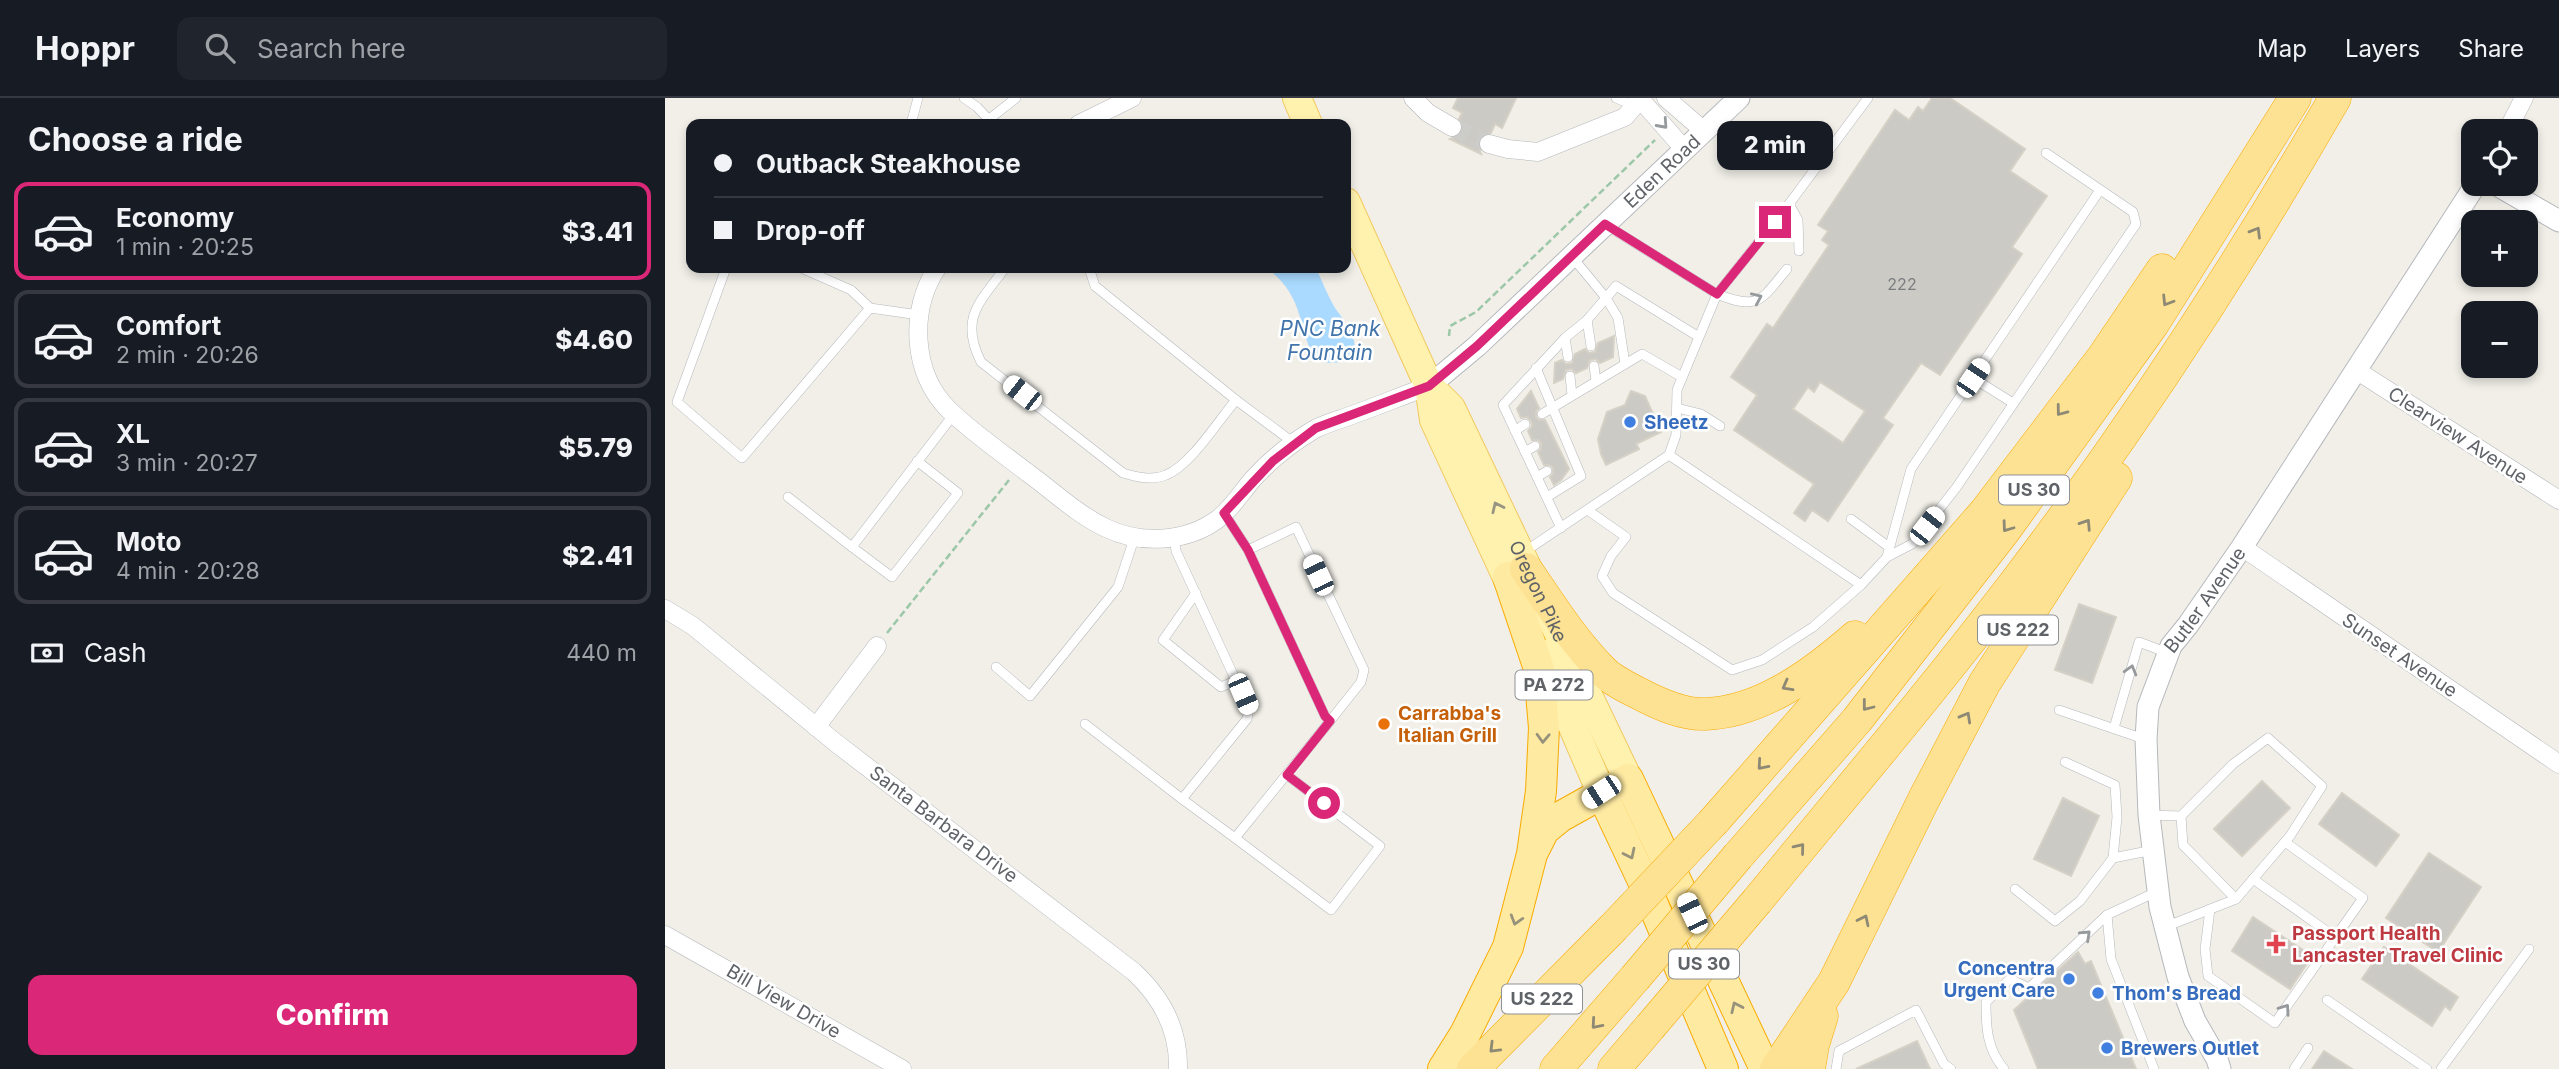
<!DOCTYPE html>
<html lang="en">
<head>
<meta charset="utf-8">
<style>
	:root { --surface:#171b24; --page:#20242c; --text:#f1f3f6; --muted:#9ea1a6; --line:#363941; --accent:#db2777 }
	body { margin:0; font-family:Inter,sans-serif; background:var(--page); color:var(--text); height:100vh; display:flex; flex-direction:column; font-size:26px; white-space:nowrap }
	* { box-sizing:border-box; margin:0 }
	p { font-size:23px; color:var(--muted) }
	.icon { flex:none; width:38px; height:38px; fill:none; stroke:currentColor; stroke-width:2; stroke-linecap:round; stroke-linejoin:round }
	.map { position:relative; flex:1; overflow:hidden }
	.side { display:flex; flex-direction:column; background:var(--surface); width:665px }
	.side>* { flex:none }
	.guide { position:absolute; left:21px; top:21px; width:665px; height:154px; border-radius:14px; box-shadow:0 4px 10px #0003; display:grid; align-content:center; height:154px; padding:0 28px; background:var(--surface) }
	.tools { position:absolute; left:1796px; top:21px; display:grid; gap:14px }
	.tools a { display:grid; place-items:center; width:77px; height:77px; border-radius:14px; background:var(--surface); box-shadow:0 4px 10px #0003; font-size:35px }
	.end { position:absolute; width:32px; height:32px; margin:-16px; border:9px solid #db2777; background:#fff; box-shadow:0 0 0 4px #fff }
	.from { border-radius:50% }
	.bubble { position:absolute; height:49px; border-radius:14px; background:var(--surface); box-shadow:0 4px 10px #0003; font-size:23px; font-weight:800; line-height:49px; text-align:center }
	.car { position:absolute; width:21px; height:42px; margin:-21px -10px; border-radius:9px; box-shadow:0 0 5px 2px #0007; background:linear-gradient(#fff 24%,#345 0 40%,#fff 0 76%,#345 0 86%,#fff 0) }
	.guide b { display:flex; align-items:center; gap:24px; height:66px; font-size:26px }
	.guide b+b { border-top:2px solid var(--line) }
	.guide i { width:18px; height:18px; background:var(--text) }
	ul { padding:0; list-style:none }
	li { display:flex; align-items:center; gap:21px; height:98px; margin:0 14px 10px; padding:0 14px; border:4px solid var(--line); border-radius:14px }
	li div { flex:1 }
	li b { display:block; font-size:26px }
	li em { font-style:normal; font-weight:800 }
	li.current { border-color:var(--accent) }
	li>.icon { width:63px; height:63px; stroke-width:1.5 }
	h2 { padding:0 28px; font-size:32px; line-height:84px }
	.pay { display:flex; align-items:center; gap:18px; height:77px; padding:0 28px; font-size:26px }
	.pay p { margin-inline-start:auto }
	.action { display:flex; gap:14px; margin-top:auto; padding:14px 28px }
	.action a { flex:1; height:80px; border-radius:14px; background:var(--accent); color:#fff; font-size:28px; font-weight:800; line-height:80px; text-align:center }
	header { display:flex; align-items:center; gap:42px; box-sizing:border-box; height:98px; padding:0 35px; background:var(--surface); border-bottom:2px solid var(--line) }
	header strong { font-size:33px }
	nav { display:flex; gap:38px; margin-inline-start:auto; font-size:24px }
	.search { width:490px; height:63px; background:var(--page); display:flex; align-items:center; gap:18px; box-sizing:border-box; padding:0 24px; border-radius:14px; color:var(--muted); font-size:26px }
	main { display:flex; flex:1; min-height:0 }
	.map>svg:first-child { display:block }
	.water { fill:#aadaff }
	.building { fill:#cccac5; stroke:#d6d1c6; stroke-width:2; fill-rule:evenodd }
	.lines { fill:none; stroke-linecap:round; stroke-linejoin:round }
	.minor-tunnel { stroke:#ccccc8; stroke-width:18; stroke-dasharray:18 9; stroke-linecap:butt }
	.service-casing { stroke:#b5b8bc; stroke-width:10 }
	.minor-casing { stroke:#b5b8bc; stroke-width:19 }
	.tertiary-casing { stroke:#b5b8bc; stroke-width:23 }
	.primary-casing { stroke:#f2c960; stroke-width:30 }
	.trunk-casing { stroke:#f9ab00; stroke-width:32 }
	.motorway-casing { stroke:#f9ab00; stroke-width:33 }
	.path { stroke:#9cc7a9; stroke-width:2.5; stroke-dasharray:7 3.5; stroke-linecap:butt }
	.service { stroke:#fff; stroke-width:9 }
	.minor { stroke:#fff; stroke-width:18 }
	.tertiary { stroke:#fff; stroke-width:21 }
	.primary { stroke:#fff2af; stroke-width:28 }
	.trunk { stroke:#feeaa1; stroke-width:30 }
	.motorway { stroke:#fde293; stroke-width:32 }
	.motorway-bridge-casing { stroke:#f9ab00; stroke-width:33; stroke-linecap:butt }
	.motorway-bridge { stroke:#fde293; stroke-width:32 }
	.oneway { stroke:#979a9d }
	.oneway2 { stroke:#8e8975 }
	.oneway3 { stroke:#979581 }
	.oneway4 { stroke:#97927c }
	.route { stroke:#db2777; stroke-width:9 }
	.shop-dot { fill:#3f7fe0; stroke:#fff; stroke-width:2.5 }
	.food-dot { fill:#e8710a; stroke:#fff; stroke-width:2.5 }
	.health-dot { fill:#e0444e; stroke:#fff; stroke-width:2.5 }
	.labels { text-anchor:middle; stroke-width:5; stroke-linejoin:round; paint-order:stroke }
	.number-label { font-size:16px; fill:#7a7d7f }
	.shield { fill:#fff; stroke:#8f9295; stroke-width:2 }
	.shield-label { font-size:18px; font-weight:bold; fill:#5f6368 }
	.street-label { font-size:19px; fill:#5f6368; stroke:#fff }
	.shop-label { font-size:19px; font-weight:bold; fill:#366cbe; stroke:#fff; text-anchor:start }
	.food-label { font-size:19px; font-weight:bold; fill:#c56008; stroke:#fff; text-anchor:start }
	.health-label { font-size:19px; font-weight:bold; fill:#be3a42; stroke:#fff; text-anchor:start }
	.water-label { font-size:21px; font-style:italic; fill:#4174aa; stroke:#fff }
</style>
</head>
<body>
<header>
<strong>Hoppr</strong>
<div class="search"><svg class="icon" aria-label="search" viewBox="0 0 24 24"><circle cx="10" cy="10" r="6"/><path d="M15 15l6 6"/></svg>Search here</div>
<nav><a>Map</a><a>Layers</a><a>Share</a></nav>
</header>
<main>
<section class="side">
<h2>Choose a ride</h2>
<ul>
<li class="current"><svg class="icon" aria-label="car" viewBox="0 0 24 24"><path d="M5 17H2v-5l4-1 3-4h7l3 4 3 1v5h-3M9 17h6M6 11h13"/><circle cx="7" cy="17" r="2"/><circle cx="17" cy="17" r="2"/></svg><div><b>Economy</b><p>1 min · 20:25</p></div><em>$3.41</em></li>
<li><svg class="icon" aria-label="car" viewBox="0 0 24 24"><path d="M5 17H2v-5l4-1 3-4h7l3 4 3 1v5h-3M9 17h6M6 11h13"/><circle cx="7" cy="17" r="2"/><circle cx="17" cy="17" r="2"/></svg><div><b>Comfort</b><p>2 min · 20:26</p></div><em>$4.60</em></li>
<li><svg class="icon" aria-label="car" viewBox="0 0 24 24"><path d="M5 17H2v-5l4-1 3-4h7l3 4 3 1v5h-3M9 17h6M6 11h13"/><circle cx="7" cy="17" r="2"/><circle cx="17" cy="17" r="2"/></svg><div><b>XL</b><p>3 min · 20:27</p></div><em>$5.79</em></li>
<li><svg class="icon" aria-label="car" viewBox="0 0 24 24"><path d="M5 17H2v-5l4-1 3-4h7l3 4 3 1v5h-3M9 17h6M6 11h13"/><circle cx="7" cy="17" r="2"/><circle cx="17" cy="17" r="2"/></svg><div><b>Moto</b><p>4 min · 20:28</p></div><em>$2.41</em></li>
</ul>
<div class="pay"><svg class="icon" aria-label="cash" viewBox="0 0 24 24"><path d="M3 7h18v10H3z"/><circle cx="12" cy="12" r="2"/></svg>Cash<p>440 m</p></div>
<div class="action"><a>Confirm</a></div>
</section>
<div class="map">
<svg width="1894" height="971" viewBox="0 0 1894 971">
	<rect width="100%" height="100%" fill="#f1efe8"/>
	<path class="water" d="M602,170h49c6,13 12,28 19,40 7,10 16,20 19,33 5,25 -24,24 -39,19 -19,-38 -10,-62 -48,-92z"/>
	<g class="building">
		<path d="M793,0h58l-14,30 -7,-4 -4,9 -10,4 -3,9 3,8 -31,-15 8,-3 5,-8 -4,-9 3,-6 -9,-5z"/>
		<path d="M1267,0h18l75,51 -15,22 37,25 -35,51 10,7 -82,121 -19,-12 -38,55 10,7 -65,96 -16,-11 -7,11 -11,-8 20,-29 -80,-54 23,-35 -26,-18 36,-53 6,4 56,-83 -7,-5 6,-9 -10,-6 77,-115 14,10 9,-13 5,4zM1155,284l45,29 -22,32 -50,-34 15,-22 6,5z"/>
		<path d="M949,238l-1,21 -13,6 -4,-4 -6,1 -3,8 -11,5 -4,-4 -6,1 -3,9 -9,4 1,-20 7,-3 4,4 6,-1 3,-9 10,-5 4,4 6,-1 3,-9z"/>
		<path d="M866,293l8,17 -3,3v6l3,3h6l24,49 -8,11 -7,5 -4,-8 3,-3v-6l-3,-3h-6l-6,-13 3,-3v-6l-3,-3h-6l-4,-9 4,-5 -1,-5 -4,-4 -6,1 -4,-9z"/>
		<path d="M966,293l14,5 16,36 -25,12 3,5 -33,16 -5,-11 -3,-15 9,-27 18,-7z"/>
		<path d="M1414,506l37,13 -24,66 -37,-13z"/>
		<path d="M1597,683l28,27 -48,48 -28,-27z"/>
		<path d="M1677,695l57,42 -23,31 -57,-42z"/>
		<path d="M1398,700l36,18 -28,60 -37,-17z"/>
		<path d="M1764,755l52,34 -43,65 -52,-34z"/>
		<path d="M1588,819l59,39 -22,33 -58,-38z"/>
		<path d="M1719,849l74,50 -8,13 -5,-4 -13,20 -70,-47z"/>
		<path d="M1413,854l7,12 6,-3 45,108h-98l-24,-59z"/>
		<path d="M1252,943l13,28h-74z"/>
		<path d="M1659,953l28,18h-40z"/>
	</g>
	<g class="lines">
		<path class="minor-tunnel" d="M787,29l37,17"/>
		<g class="service-casing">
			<g id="service">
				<path d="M299,0l13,9 16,17"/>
				<path d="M951,0l19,8"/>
				<path d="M246,26l7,-26"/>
				<path d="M318,26l33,-26"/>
				<path d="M1124,106l9,16 1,31"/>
				<path d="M61,170l-49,134 65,56 128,-150"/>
				<path d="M136,170l50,22 19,18 49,7"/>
				<path d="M340,170c-25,34 -46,50 -24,94l142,111c13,4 29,8 43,2 25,-10 52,-54 70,-75"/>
				<path d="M424,170l6,18 141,114 58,43"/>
				<path d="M1122,171c-26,31 -28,42 -70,25l72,-90 79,-106"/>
				<path d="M922,222l4,26"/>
				<path d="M900,240l3,19"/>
				<path d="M960,266l-7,-46 -12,-20 10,-12 83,51"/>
				<path d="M929,268l2,15"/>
				<path d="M871,270l45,108 -34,21"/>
				<path d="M905,278l2,19"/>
				<path d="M1308,280l40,25"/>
				<path d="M1012,310l24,6 19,12"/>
				<path d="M877,316l100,-60 40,23"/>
				<path d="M850,333l10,-7"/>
				<path d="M860,354l10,-6"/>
				<path d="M1004,357l192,130"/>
				<path d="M872,379l10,-6"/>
				<path d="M123,399l64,50 102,-133"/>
				<path d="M924,413l37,26 -15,19 -9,20 11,17 119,77 30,-10 51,-33 48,-42 26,-28 25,-13 44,-56 180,-264 -3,-12 -87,-59"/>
				<path d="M559,415l24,37 77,166 5,5 -95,117 96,72 49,-64 -93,-71"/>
				<path d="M1186,421l38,28"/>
				<path d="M896,430l-58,-123 62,-67 22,-18 19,-22 -33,-40"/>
				<path d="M187,449l40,30 66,-84 -41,-32"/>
				<path d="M583,452l48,-23 68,143 -3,12 -31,39"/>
				<path d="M859,454l145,-97 7,-20 1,-45 40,-96 -111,-69"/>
				<path d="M1222,459l24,-88 189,-279"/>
				<path d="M531,495l-33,47 58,47 16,-7"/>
				<path d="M331,569l34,29 88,-109 17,-51"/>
				<path d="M1394,612l85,29"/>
				<path d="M420,626l97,75 65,-80 2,-10 -73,-158 -2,-13"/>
				<path d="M1449,630l25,-86 29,11"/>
				<path d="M1400,664l50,23 2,32 -4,41"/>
				<path d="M517,701l53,39"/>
				<path d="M1484,717l32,1 52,-52 35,-26 54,48 -32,50 -54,63 -71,28"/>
				<path d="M1516,718l2,29 53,54"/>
				<path d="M1588,781l82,58"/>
				<path d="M1350,791l40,32 25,-20 33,-43 40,-8"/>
				<path d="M1545,811l-5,40 3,27 67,47 88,-125 -78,-56"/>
				<path d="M1662,902l100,69"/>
				<path d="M1171,971l3,-18 77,-41 28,54 7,5"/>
				<path d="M1339,971c-17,-20 -18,-41 -18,-67l24,-23 19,9 78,-73"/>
				<path d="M1489,971l-43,-110 -4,-44 49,-23"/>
				<path d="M1629,971l14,-21"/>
				<path d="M1776,971l88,-120"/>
			</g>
		</g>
		<g class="minor-casing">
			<g id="minor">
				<path d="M748,0l15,15 24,14"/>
				<path d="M1001,0l38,33"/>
				<path d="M976,2l44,50"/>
				<path d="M414,26l53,-26"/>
				<path d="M1842,33l17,-33"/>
				<path d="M824,46l19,5 30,3 87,-35 16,-19"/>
				<path d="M272,170c-28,42 -25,106 12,142 24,23 53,43 79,63 25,18 50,42 78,55 35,17 81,14 112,-9 14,-11 23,-26 35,-40 17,-19 40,-37 62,-50 12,-6 27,-10 40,-15 25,-9 49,-19 74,-28"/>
				<path d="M1691,272l203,130"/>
				<path d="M1577,449l317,217"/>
				<path d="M0,511l28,17 143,117 298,229c29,27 45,58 44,97"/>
				<path d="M151,629l61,-81"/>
				<path d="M0,837l237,134"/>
			</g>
		</g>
		<g class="tertiary-casing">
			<g id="tertiary">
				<path d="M1830,86l64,37"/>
				<path id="s1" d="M764,288l48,-40 262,-248"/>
				<path id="s2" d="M1555,971l-3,-10 -22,-38 -17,-44 -18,-70 -11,-92 -3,-76 2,-32 23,-61 17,-21 54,-78 234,-363"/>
			</g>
		</g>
		<g class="primary-casing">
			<g id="primary">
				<path d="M632,0l11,26"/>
				<path d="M681,104l83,184 5,34 82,177"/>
				<path id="s3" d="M764,288l22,22 177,371"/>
				<path d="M876,555l60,139"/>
			</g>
		</g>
		<g class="trunk-casing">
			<g id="trunk">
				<path d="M936,694l42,89 80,188"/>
				<path d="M869,752l10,-20 16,-13 68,-38 137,290"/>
				<path d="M778,971l22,-35 43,-87 24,-93 9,-63 3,-63 -5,-59 -31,-92"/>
			</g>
		</g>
		<g class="motorway-casing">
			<g id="motorway">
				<path d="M861,471c24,35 47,72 77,102 10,10 25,17 37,23 19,10 43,21 66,20 56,-2 109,-42 149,-77"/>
				<path d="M1049,723l271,-309 118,-155 59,-87"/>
				<path d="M1073,758l119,-136 148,-190 148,-206 142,-226"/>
				<path d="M1092,803c87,-106 177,-212 260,-321 117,-154 222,-315 318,-482"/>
				<path d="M808,971l138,-139"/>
				<path d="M891,971l79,-91"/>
				<path d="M949,971l36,-42"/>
				<path d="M1111,971l58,-87 90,-183 60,-115 132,-206"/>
				<path d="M1144,971l4,-24 9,-29"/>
			</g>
		</g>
		<g class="path">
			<path d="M784,238l1,-10 26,-14 179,-172"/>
			<path d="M222,535l122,-153"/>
		</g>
		<use href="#service" class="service"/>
		<use href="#minor" class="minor"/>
		<use href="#tertiary" class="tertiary"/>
		<use href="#primary" class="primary"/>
		<use href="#trunk" class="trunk"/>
		<use href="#motorway" class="motorway"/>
		<g class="motorway-bridge-casing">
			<g id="motorway-bridge">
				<path d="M946,832l103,-109"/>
				<path d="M970,880l103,-122"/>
				<path d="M985,929l107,-126"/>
			</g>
		</g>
		<use href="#motorway-bridge" class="motorway-bridge"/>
	</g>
	<defs><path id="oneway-chevron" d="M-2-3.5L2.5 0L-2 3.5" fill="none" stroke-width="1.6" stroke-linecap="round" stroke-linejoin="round" transform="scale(1.75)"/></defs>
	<g class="oneway">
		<use href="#oneway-chevron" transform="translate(998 26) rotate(48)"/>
		<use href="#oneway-chevron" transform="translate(1092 200) rotate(-24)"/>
		<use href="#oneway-chevron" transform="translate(1466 572) rotate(-74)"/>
		<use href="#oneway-chevron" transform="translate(1421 837) rotate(-43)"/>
		<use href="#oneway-chevron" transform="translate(1620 911) rotate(-55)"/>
	</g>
	<g class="oneway2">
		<use href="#oneway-chevron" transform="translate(1591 134) rotate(-59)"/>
		<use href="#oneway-chevron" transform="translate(1502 203) rotate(122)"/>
		<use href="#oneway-chevron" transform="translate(1396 313) rotate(127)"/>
		<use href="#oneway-chevron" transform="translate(1421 426) rotate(-57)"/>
		<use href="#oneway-chevron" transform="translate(1342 429) rotate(126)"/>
		<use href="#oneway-chevron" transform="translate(1122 588) rotate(151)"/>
		<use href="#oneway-chevron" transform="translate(1202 608) rotate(128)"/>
		<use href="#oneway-chevron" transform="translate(1301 619) rotate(-61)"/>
		<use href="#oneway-chevron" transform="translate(1097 667) rotate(131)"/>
		<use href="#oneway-chevron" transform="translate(1135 750) rotate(-51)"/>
		<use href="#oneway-chevron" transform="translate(1199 822) rotate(-64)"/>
		<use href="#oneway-chevron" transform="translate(931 926) rotate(131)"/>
		<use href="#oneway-chevron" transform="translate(829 950) rotate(135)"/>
	</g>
	<use class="oneway3" href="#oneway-chevron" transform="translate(832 409) rotate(-115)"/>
	<g class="oneway4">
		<use href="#oneway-chevron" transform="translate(878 640) rotate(92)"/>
		<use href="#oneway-chevron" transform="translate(965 756) rotate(64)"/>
		<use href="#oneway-chevron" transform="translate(851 822) rotate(107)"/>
		<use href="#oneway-chevron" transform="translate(1071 909) rotate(-115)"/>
	</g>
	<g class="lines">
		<path class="route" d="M659,705l-37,-28 43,-54 -5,-5 -77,-166 -24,-37 49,-52 43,-33 113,-42 48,-40 128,-122 112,70 58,-72"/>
	</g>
	<g class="shop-dot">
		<circle cx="965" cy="324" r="7"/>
		<circle cx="1404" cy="881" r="7"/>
		<circle cx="1433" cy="895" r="7"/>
		<circle cx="1442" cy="950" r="7"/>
	</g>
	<circle class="food-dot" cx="719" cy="626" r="7"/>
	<path class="health-dot" d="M1607.5 835.5h7v7h7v7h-7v7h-7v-7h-7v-7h7z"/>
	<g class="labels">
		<g class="number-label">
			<text x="1237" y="192">222</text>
		</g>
		<g class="shield">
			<rect x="1334" y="377.5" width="70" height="29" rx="5"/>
			<rect x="1313" y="517.5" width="80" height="29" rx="5"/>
			<rect x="850.5" y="572.5" width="77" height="29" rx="5"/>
			<rect x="1004" y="851.5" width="70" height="29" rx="5"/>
			<rect x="837" y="886.5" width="80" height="29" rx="5"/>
		</g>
		<g class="shield-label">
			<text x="1369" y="398">US 30</text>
			<text x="1353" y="538">US 222</text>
			<text x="889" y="593">PA 272</text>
			<text x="1039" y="872">US 30</text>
			<text x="877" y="907">US 222</text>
		</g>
		<g class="street-label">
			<text dy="7" stroke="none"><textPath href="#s1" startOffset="317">Eden Road</textPath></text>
			<text transform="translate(1793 337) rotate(33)" y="7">Clearview Avenue</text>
			<text dy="7" stroke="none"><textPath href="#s3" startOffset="234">Oregon Pike</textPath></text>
			<text dy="7" stroke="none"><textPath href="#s2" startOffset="497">Butler Avenue</textPath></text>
			<text transform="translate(1735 557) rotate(34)" y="7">Sunset Avenue</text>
			<text transform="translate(279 726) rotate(37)" y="7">Santa Barbara Drive</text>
			<text transform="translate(119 903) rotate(30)" y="7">Bill View Drive</text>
		</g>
		<g class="shop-label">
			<text x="979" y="331">Sheetz</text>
			<text x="1390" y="877" text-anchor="end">Concentra<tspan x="1390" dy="22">Urgent Care</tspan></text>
			<text x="1447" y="902">Thom's Bread</text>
			<text x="1456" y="957">Brewers Outlet</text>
		</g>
		<g class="food-label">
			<text x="733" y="622">Carrabba's<tspan x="733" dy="22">Italian Grill</tspan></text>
		</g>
		<g class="health-label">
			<text x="1627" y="842">Passport Health<tspan x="1627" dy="22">Lancaster Travel Clinic</tspan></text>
		</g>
		<g class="water-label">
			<text x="665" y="238">PNC Bank<tspan x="665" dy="24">Fountain</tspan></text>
		</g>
	</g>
</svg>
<div class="tools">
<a><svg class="icon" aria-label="locate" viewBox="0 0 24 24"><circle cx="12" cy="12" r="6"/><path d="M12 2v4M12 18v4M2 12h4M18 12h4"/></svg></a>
<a>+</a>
<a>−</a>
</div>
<i class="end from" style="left:659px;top:705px"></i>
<i class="end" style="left:1110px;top:124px"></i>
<div class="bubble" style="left:1052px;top:23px;width:116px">2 min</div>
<i class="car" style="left:1308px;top:280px;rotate:34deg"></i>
<i class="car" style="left:357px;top:295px;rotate:308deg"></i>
<i class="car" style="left:1262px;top:428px;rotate:38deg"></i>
<i class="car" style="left:653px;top:477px;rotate:335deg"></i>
<i class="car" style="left:578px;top:596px;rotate:157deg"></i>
<i class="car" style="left:936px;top:694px;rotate:237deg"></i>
<i class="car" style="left:1027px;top:815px;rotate:335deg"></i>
<div class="guide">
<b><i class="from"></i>Outback Steakhouse</b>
<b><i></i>Drop-off</b>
</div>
</div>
</main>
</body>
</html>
